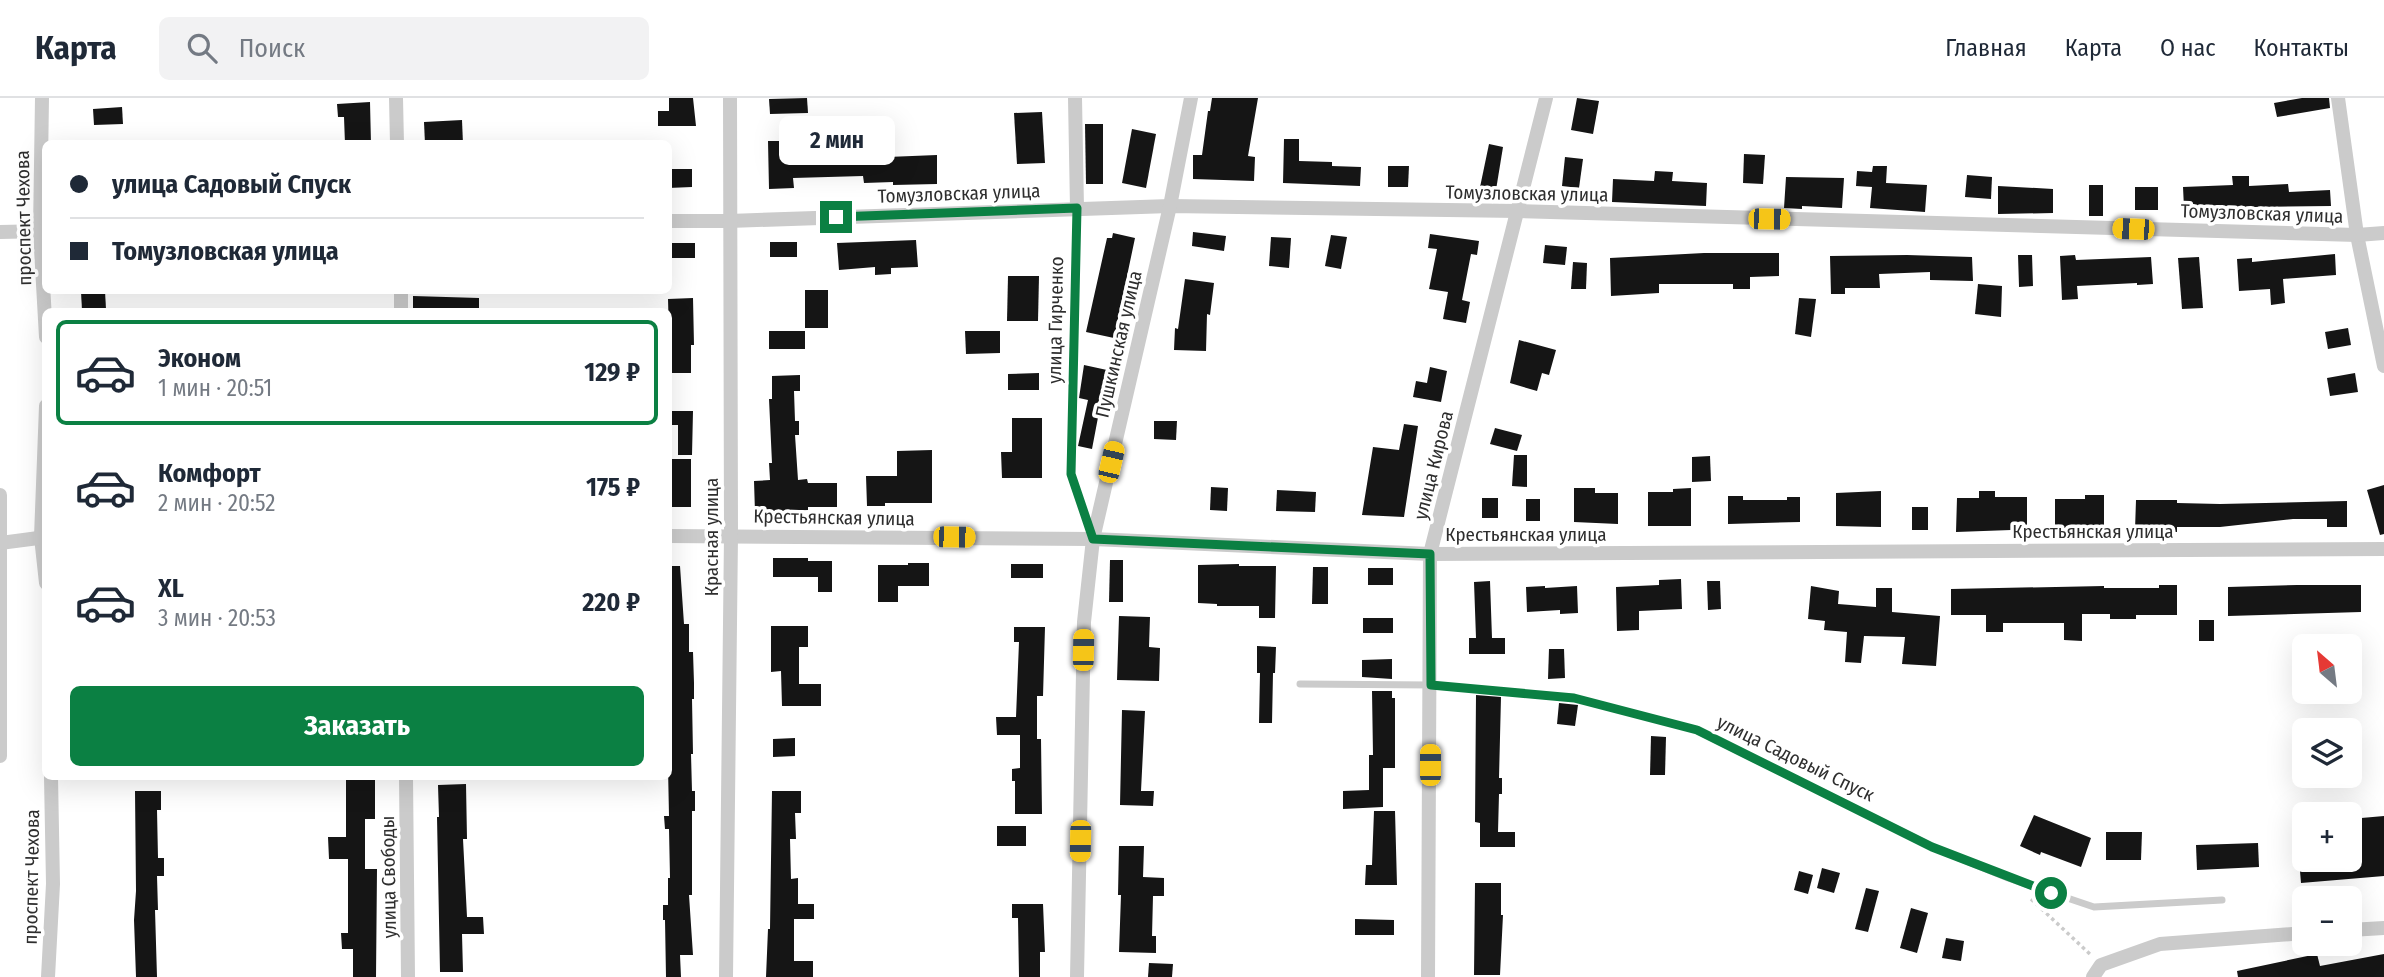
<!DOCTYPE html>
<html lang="ru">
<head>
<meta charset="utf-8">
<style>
	:root { --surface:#fff; --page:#f2f2f3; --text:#1f2937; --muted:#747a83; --line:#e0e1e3; --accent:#0b8043 }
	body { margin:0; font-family:"Fira Sans Condensed",sans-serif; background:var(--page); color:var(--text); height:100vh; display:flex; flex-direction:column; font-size:26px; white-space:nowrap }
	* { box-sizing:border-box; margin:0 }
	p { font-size:23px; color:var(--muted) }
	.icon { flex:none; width:38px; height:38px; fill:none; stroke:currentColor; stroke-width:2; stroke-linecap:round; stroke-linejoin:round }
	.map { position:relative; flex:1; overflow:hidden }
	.side { position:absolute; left:42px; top:210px; width:630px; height:472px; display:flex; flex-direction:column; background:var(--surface); border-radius:10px; box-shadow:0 7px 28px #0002 }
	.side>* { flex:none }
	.top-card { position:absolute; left:42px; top:42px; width:630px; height:154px; border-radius:10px; box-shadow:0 7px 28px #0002; display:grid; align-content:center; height:154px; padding:0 28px; background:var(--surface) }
	.needle { width:46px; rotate:332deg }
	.tools { position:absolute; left:2292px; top:536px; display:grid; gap:14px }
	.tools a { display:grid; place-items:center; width:70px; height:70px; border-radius:10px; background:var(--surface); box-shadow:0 7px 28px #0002; font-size:35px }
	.end { position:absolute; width:32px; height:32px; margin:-16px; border:9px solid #0b8043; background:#fff; box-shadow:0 0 0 4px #fff }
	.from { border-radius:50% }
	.bubble { position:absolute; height:49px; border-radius:10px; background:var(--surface); box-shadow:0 7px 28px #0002; font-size:23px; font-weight:700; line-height:49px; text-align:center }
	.car { position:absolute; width:21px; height:42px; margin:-21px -10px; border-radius:9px; box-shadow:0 0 5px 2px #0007; background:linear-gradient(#f5c518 24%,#345 0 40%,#f5c518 0 76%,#345 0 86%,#f5c518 0) }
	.top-card b { display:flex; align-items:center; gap:24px; height:66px; font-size:26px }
	.top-card b+b { border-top:2px solid var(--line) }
	.top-card i { width:18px; height:18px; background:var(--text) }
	ul { padding:12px 0 0; list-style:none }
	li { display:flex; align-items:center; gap:21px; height:105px; margin:0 14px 10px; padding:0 14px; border:4px solid transparent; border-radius:10px }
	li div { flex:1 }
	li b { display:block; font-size:26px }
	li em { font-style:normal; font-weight:700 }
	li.active { border-color:var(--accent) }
	li>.icon { width:63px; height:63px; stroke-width:1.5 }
	.button { display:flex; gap:14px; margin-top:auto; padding:14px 28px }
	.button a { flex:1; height:80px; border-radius:10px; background:var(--accent); color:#fff; font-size:28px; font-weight:700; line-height:80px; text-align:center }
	header { display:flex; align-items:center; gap:42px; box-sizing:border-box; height:98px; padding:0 35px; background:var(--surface); border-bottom:2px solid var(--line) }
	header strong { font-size:33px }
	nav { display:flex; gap:38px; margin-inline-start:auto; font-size:24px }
	.search { width:490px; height:63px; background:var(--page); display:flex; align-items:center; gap:18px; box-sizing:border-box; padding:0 24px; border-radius:10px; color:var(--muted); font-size:26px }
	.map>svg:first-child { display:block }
	.building { fill:#151515 }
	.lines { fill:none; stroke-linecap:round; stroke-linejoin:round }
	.path { stroke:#cbcbcb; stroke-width:3.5; stroke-dasharray:3.5 3.5; stroke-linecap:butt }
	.lane { stroke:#cbcbcb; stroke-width:7 }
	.street { stroke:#cbcbcb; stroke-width:14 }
	.route { stroke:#0b8043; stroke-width:9 }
	.labels { text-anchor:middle; stroke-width:7; stroke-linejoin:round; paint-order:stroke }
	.street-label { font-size:19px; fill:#2e2e2e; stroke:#fff }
</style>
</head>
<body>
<header>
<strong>Карта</strong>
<div class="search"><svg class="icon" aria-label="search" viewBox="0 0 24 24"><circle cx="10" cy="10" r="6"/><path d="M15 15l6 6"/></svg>Поиск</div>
<nav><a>Главная</a><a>Карта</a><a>О нас</a><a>Контакты</a></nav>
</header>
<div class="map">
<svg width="2384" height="879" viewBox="0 0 2384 879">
	<rect width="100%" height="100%" fill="#fff"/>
	<g class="building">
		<path d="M669,0h24l3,28h-38v-15h11z"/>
		<path d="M807,0l1,15 -38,1 -1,-15z"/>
		<path d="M1212,0h46l-10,58 7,1 -1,24 -61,-2v-24h9l6,-44h2z"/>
		<path d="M1577,0l22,3 -6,33 -22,-4z"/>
		<path d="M2302,0h27l1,10 -53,9 -3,-14z"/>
		<path d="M370,4l1,42h-26l-1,-27h-6l-1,-13z"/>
		<path d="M122,9l1,17 -29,1 -1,-16z"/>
		<path d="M1042,14l3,51 -28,1 -3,-51z"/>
		<path d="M462,22l1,24h-38l-1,-22z"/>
		<path d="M1085,26h18v60h-17z"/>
		<path d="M1132,31l24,5 -10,54 -24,-5z"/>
		<path d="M1284,41h15v22l33,1v4l29,1 -1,19 -77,-3z"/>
		<path d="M768,43h24v3l46,-1v16l99,-4v29l-44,1v-3l-29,1 -1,-7 -70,2 1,10 -25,1z"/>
		<path d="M1489,46l14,3 -8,49 -16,-4z"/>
		<path d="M1744,56l21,1 -2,29 -20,-1z"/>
		<path d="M1565,59l18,2 -4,29 -17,-2z"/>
		<path d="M1388,68h21l-1,21h-20z"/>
		<path d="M1873,68h14l-1,17 41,2 -2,27 -55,-4 2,-21 -16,-1 1,-15 15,1z"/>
		<path d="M668,71h24v18l-24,1z"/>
		<path d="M1655,73l18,1 -1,9 35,2 -1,23 -94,-4 1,-23 41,2z"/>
		<path d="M1967,77l25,2 -1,22 -26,-2z"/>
		<path d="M2232,78h17v10l39,-2 1,8 41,-2 1,16 -147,2 -1,-21 50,-2z"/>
		<path d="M1786,79l58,1 -2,30 -40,-2v3l-18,-1z"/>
		<rect x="2089" y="87" width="14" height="31"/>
		<path d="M1998,88l55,3v24l-55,1z"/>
		<rect x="2135" y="89" width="23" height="23"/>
		<path d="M1193,134l33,4 -2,15 -32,-5z"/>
		<path d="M1113,135l22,5 -21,100 -28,-6 21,-94h5z"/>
		<path d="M1430,136l49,7 -2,14 -6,-1 -9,46 8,2 -4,21 -23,-4 5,-27 -19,-3 8,-40 -9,-1z"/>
		<path d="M1331,137l16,2 -6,32 -16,-3z"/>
		<path d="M1271,139l20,1 -2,30 -20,-2z"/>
		<path d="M916,142l2,27 -27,1v6l-16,1v-8l-36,3 -2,-27z"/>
		<rect x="770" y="144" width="27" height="15"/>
		<rect x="668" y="145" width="27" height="15"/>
		<path d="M1545,147l22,2 -2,18 -22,-2z"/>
		<path d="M1704,155h75v23l-29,1v12h-17v-5h-74v9l-48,3 -1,-38z"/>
		<path d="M2335,156l1,21 -53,4 2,24 -14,2 -1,-16 -31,2 -2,-32 15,-1v4z"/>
		<path d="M1907,157l65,2 1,24 -43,-1v-8l-51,2 1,14h-35v6h-14l-1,-38z"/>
		<path d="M2018,157h14l1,31 -14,1z"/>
		<path d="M2075,157l1,5 75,-3 2,27 -16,1v-2l-60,3 1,13 -16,1 -2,-44z"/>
		<path d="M2199,159l4,51 -21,1 -4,-51z"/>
		<path d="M1573,164l14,1 -1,26h-15z"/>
		<path d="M1008,178h31l-1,45h-31z"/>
		<path d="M1185,181l29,4 -4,32 -3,-1 -1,37 -32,-1 1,-22 3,1z"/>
		<path d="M1978,186l24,2 -1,31 -26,-3z"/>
		<rect x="805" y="192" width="23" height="38"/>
		<path d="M105,193l1,18 -24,1 -1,-18z"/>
		<path d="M413,198l66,2v14h-66z"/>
		<path d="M693,200l1,47h-3v28h-21l-2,-74z"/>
		<path d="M1799,200l17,1 -5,38 -16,-3z"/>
		<path d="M2348,230l3,17 -23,4 -3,-17z"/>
		<rect x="769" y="233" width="36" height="18"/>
		<path d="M965,233h35v22l-34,1z"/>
		<path d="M1519,242l37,10 -7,25 -7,-2 -5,18 -27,-8z"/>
		<path d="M1084,267l23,5 -15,79 -14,-3 10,-46 -9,-2z"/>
		<path d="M1430,269l17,4 -6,31 -28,-5 3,-16 11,2z"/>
		<path d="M1039,275v17h-31v-16z"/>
		<path d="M2355,275l3,19 -28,4 -3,-18z"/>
		<path d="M800,277v16h-6l1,30h4v14h-4l3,45 9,-1 1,4h29v24h-29v3l-53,2 -1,-31 16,-1 -1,-17h3l-3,-64h3v-23z"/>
		<path d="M668,313h25l-1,44h-14v-30h-10z"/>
		<path d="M1012,320h30v60h-40l-1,-26h11z"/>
		<path d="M1154,323h23l-1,19 -22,-1z"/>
		<path d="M1404,326l14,2 -14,91 -42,-2 11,-68 26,3z"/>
		<path d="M1495,330l27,7 -5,16 -27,-7z"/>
		<path d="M932,352v53h-47v3h-18l-1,-30h31v-25z"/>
		<path d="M1514,357h13v32l-15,-1z"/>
		<path d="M1710,358l1,25 -19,1v-25z"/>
		<rect x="668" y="361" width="23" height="48"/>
		<path d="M2384,387v49l-4,1 -13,-45z"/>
		<path d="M1211,389l17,1 -1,23 -17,-1z"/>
		<path d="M1574,390h21v5h23v31l-44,-2z"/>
		<path d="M1691,390v38h-43v-34h25v-3z"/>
		<path d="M1277,392l39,2 -1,20 -39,-1z"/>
		<path d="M1881,393v36l-45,-1v-33z"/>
		<path d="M1979,393h16v6h32v36h-16v-3l-55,2 1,-34h22z"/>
		<path d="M2085,397h19v30l-30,1v4l-19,1v-32h30z"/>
		<path d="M1728,398h15v4h44v-3h13v25l-72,2z"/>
		<rect x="1482" y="400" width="16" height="20"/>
		<rect x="1526" y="401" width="14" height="22"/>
		<path d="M2136,402h41v3l43,1 127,-3v26h-20v-8h-34l-73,8h-43v5l-42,-2z"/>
		<rect x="1912" y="409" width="16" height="23"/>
		<path d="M773,460h35v3h24v31h-14v-15h-45z"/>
		<path d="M1110,462h13v42h-14z"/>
		<path d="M908,465h21v23h-31v16h-20v-37h30z"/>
		<rect x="1011" y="466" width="32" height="14"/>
		<path d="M1239,466v2h37l-1,52h-16v-12h-42v-2l-19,-1v-38z"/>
		<path d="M668,468h12l4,58h5v28h4l1,31v16h-2l1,55h-2l1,37h3v20h-3v84h-3l4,60h-13l1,22h-15l-1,-57h-2v-15h5v-27h2l-1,-49h-4l-1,-13h5l-1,-49h3l-1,-30h2l-1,-38 -3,1z"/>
		<path d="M1313,469h15v37h-16z"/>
		<rect x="1368" y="470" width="25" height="17"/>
		<path d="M1681,481l1,30 -43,2v19l-22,1 -1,-44 43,-2v-5z"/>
		<path d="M1490,483l2,57h13v16h-36v-16h7l-2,-56z"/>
		<path d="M1707,483h13l1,28 -13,1z"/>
		<path d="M2159,487h18v30h-41v4h-26v-5h-28v27l-18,-1v-17h-61v9h-17v-17h-35v-26l153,-3v2h55z"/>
		<path d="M2297,487h64v27l-133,4v-29z"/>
		<path d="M1545,488v2l32,-2 1,27 -18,1v-4l-33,2 -1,-25z"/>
		<path d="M1811,488l28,5 -1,13 38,3v-19h16v24l48,4 -4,50 -34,-2 3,-27 -41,-1 -3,27 -16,-1 2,-30 -23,-2 1,-9 -17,-2z"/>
		<path d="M1119,518l31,1 -1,30 11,1 -1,33 -42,-1z"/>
		<rect x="1363" y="520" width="30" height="15"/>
		<rect x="2199" y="522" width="15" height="21"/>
		<path d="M771,528h37v21h-9v37h22v22h-39l-1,-35 -10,1z"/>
		<path d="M1014,529h31l-2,69h-6v43h4l1,75h-27v-33h-3v-12l8,-1v-33h-23l-1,-18h20l3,-75h-5z"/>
		<path d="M1257,548l19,1 -1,26h-2l-1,50h-13l1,-50h-3z"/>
		<path d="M1549,551h15l1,29 -17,1z"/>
		<path d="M1392,561v20l-30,-2v-17z"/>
		<path d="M1372,593h20v7h3v70h-12v39l-40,2v-18l26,-1v-35h4z"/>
		<path d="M1476,597l25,2 -2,81h3v16h-3l-1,38h17v15h-35v-24l-5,-1z"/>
		<path d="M1559,605l19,2 -3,21 -18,-2z"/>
		<path d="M1122,612l23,1 -4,80h13l-1,15 -33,-1z"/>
		<path d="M1651,638l15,1 -1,38h-15z"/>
		<path d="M795,640v18l-22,1v-18z"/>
		<path d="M346,679h29v42h-10v50h12l-1,108h-23v-28h-11l-1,-16h7v-74h-19l-1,-22h18z"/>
		<path d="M466,686l1,55h-4l4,78h16l1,17h-22l1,38h-23l-3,-155h2l-1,-32z"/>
		<path d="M135,693h26v19h-4l1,48h6v18h-7l1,34h-3l2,67h-21l-2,-57 2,-29z"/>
		<path d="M772,693h29v22h-6l1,26h-6l1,40 7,-1v26h16v15h-20v42h19v16h-47l2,-48h2z"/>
		<path d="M1374,713h21l2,74h-32l1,-20h6z"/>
		<path d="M2034,717l57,23 -10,29 -40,-15 -1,3 -20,-9z"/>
		<path d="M2384,718v60l-83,7 -2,-24h51v-40z"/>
		<rect x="997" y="728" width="29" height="20"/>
		<path d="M2106,734h36l-1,28h-35z"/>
		<path d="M2258,745l1,24 -62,3 -1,-25z"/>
		<path d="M1119,748h25l-1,31 21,1v18h-11l-1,40h4v17l-37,-1 2,-57h-3z"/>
		<path d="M1822,770l18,5 -6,20 -17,-5z"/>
		<path d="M1799,773l14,4 -5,19 -14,-4z"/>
		<path d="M1475,785h26v32h2l-3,60h-26z"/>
		<path d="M1866,790l13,3 -11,41 -13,-3z"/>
		<path d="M1012,806h31l2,48h-5v25h-21l-1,-59h-6z"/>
		<path d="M1911,810l17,5 -11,40 -17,-5z"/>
		<path d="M1355,821l39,1v15h-39z"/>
		<path d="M1946,840l18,3 -3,20 -19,-3z"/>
		<path d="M2317,856l3,12 64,-12v23h-146l-1,-6z"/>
		<path d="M1149,865l24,1 -1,13h-24z"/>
	</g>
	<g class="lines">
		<path class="path" d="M2031,801l61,57"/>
		<g class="lane">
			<path d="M1077,111l-6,265 20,59"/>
			<path d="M1300,586l131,1 143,13 123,32 235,117 76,31 86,29 128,-7"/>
		</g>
		<g class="street">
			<path d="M42,0l-2,133 6,106"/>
			<path d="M396,0l1,46"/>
			<path d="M1075,0l2,110"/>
			<path d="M2338,0l19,137 27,131"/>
			<path d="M668,123h61l441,-15 348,5 839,24 27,-2"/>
			<path d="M0,134l46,-1"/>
			<path d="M401,192v22"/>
			<path d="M46,308l-5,131 5,46"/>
			<path d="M0,397v261"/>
			<path d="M668,438l425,3 337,15 954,-5"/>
			<path d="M0,445l46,-6"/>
			<path d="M406,679l2,200"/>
			<path d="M2350,832l34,-2"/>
			<path d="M48,879l5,-93 -2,-107"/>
			<path d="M726,879l5,-442 -1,-437"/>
			<path d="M1077,879l7,-355 9,-83 77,-333 21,-108"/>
			<path d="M1428,879l2,-423 116,-456"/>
			<path d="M2093,879l8,-12 59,-21 145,-11"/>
		</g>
	</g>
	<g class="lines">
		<path class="route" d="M836,119l241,-9 -6,266 22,65 337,15 1,131 143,13 123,32 235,117 119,46"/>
	</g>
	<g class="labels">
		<g class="street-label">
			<text transform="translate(959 95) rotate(-2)" y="7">Томузловская улица</text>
			<text transform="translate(1527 95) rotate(1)" y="7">Томузловская улица</text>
			<text transform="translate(2262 115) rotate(2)" y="7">Томузловская улица</text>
			<text transform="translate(23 120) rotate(-91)" y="7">проспект Чехова</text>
			<text transform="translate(1055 222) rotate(-89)" y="7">улица Гирченко</text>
			<text transform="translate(1118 246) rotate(-77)" y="7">Пушкинская улица</text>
			<text transform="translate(1433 367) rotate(-76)" y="7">улица Кирова</text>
			<text transform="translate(834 419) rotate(1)" y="7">Крестьянская улица</text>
			<text x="2093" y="440">Крестьянская улица</text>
			<text x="1526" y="443">Крестьянская улица</text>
			<text transform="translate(711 439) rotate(-90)" y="7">Красная улица</text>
			<text transform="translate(1796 660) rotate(26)" y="7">улица Садовый Спуск</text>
			<text transform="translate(31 779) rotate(-89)" y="7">проспект Чехова</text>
			<text transform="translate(388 779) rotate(-91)" y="7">улица Свободы</text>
		</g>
	</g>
</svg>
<div class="tools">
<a><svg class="needle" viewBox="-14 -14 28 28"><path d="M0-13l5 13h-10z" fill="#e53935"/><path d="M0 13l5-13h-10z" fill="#747a83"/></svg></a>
<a><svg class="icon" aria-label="layers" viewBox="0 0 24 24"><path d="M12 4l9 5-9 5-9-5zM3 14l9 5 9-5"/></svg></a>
<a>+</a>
<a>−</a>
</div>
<i class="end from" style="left:2051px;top:795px"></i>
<i class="end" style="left:836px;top:119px"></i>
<div class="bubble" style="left:779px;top:18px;width:116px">2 мин</div>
<i class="car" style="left:1769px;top:121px;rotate:91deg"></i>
<i class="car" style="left:2133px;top:131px;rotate:272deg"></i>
<i class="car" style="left:1111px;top:364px;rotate:13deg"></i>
<i class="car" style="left:954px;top:439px;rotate:91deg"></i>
<i class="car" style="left:1083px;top:552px;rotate:1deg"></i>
<i class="car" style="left:1430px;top:667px;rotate:0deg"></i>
<i class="car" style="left:1080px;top:743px;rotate:181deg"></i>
<div class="top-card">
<b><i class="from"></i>улица Садовый Спуск</b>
<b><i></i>Томузловская улица</b>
</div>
<section class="side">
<ul>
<li class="active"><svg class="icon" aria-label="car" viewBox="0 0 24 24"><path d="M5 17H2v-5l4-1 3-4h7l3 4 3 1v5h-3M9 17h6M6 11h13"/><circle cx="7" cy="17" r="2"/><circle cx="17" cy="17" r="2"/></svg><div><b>Эконом</b><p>1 мин · 20:51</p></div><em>129 ₽</em></li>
<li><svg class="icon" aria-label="car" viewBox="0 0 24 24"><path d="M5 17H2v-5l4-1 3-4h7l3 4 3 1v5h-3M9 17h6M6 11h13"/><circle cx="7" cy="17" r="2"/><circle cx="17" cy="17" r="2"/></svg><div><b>Комфорт</b><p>2 мин · 20:52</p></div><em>175 ₽</em></li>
<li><svg class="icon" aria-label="car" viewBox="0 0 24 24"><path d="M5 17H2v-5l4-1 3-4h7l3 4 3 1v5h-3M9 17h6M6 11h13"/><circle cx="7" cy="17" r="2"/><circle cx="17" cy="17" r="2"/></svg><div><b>XL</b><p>3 мин · 20:53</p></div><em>220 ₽</em></li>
</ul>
<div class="button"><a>Заказать</a></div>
</section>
</div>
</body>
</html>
